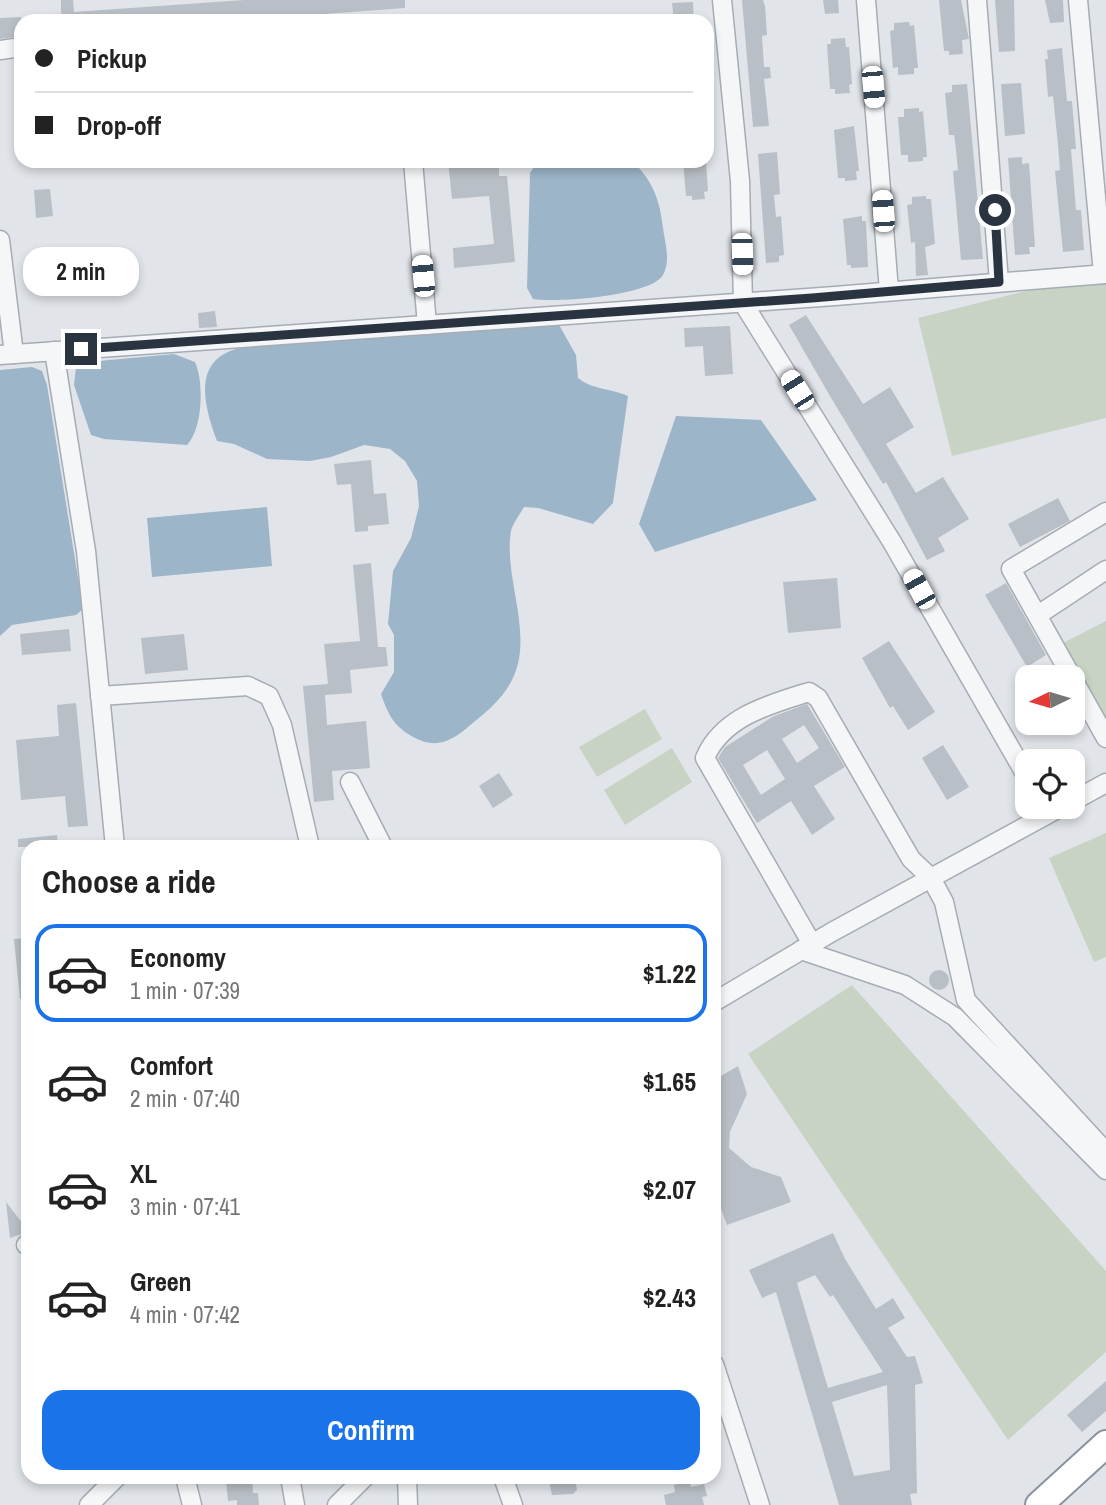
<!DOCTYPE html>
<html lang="en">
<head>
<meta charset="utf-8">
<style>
	:root { --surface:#fff; --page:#f2f2f2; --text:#222; --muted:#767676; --line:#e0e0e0; --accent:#1a73e8 }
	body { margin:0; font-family:"Archivo Narrow",sans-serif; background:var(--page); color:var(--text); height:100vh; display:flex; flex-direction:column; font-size:26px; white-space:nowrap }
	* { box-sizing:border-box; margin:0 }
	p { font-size:23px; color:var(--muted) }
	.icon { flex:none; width:38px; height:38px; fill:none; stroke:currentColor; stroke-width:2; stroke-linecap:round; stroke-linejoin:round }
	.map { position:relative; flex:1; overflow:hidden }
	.side { position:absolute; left:21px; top:840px; width:700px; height:644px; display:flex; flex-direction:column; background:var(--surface); border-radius:21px; box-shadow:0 4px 10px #0003 }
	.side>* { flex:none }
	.banner { position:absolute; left:14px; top:14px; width:700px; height:154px; border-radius:21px; box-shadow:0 4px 10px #0003; display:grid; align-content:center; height:154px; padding:0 21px; background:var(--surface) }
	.needle { width:46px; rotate:265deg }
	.controls { position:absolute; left:1015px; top:665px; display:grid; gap:14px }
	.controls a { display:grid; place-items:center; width:70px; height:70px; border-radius:14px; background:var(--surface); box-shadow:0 4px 10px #0003; font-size:35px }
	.end { position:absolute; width:32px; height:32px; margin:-16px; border:9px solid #2a3441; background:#fff; box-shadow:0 0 0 4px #fff }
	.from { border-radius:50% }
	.bubble { position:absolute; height:49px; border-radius:21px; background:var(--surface); box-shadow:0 4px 10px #0003; font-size:23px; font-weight:800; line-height:49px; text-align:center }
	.car { position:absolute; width:21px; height:42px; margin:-21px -10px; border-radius:9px; box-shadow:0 0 5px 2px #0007; background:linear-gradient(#fff 24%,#345 0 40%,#fff 0 76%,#345 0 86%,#fff 0) }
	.banner b { display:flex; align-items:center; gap:24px; height:66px; font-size:26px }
	.banner b+b { border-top:2px solid var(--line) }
	.banner i { width:18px; height:18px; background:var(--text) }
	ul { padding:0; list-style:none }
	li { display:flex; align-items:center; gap:21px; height:98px; margin:0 14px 10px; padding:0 7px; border:4px solid transparent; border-radius:21px }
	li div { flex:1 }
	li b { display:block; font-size:26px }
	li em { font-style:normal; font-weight:800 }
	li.active { border-color:var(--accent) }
	li>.icon { width:63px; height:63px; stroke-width:1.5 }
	h2 { padding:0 21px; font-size:32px; line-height:84px }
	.button { display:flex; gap:14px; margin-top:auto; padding:14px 21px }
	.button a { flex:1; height:80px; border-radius:21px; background:var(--accent); color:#fff; font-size:28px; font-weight:800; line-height:80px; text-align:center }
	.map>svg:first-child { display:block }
	.green { fill:#c8d3c3 }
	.water { fill:#9db5c9 }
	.building { fill:#b9bfc6; fill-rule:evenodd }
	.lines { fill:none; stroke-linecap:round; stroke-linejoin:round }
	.minor-casing { stroke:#a6acb4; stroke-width:21 }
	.highway-casing { stroke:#8993a0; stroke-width:30 }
	.minor { stroke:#f4f6f8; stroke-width:18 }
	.highway { stroke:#fff; stroke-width:26 }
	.route { stroke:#2a3441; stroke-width:9 }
</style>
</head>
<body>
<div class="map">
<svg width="1106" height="1505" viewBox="0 0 1106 1505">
	<rect width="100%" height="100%" fill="#e1e5ea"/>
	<g class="green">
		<path d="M1106,271v147l-154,38 -34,-138z"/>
		<path d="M1106,621v112l-51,-86z"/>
		<path d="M645,709l17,30 -65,38 -18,-30z"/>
		<path d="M672,748l20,34 -67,43 -21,-35z"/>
		<path d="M1106,833v124l-12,5 -45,-104z"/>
		<path d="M852,985l254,286v81l-98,88 -260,-386z"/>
	</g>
	<g class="water">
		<path d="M538,161h94c21,19 28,40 31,67 2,15 8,33 0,47 -12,21 -107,28 -130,24l-6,-11 3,-115z"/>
		<path d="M558,323l18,32 2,23c15,12 32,10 50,18l-15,107 -20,21 -55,-16 -14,-1c-4,7 -11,16 -13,24 -8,47 24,104 1,149 -10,20 -27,33 -44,47 -16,14 -32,22 -53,11 -20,-10 -27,-23 -34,-44l13,-22v-37l-6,-11 5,-53 18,-33 8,-32 -2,-25 -12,-20 -15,-12 -26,-4 -33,12 -21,4 -43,-2 -33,-15 -17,-3c-15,-40 -25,-85 28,-94z"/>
		<path d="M174,354l21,8c9,20 8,66 -8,83l-83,-6 -13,-4 -17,-50 2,-18 12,-5z"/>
		<path d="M32,367l10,4 5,14 36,224 -7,6 -64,10 -12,11v-266z"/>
		<path d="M676,416l85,4 56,80 -162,52 -16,-28z"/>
		<path d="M267,507l5,59 -120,11 -5,-59z"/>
	</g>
	<g class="building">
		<path d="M61,0h12l1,12 170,-12h161v8l-175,13h-169z"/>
		<path d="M742,0h21l2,6 2,29 -5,1 2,31h6l1,11 -7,1 5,47 -16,1z"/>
		<path d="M823,0h15l1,13 -14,1z"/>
		<path d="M939,0h22l8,39 -7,1 1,14 -14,1v-4h-5z"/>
		<path d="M995,0h19l1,51 -16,1z"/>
		<path d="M1045,0h18l1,22 -14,1z"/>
		<path d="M693,2l1,19h-20l-2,-18z"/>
		<path d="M21,17v19l-21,3v-21z"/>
		<path d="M909,22l1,4 4,-1 4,43h-4v6l-16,1v-8l-5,1 -3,-37 4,-1v-7z"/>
		<path d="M845,38l1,9h3l3,37 -3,1 1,8 -15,1v-5h-5l-3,-45h4v-5z"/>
		<path d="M1062,48l5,53h5l4,48h-5l5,61h5l3,40 -21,2 -8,-81 5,-1 -2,-25 -5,-49 -5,1 -3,-38h3l-1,-9z"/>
		<path d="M1021,83l4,51 -20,2 -4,-52z"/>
		<path d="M967,84l16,175 -22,1 -8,-89 5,-1 -3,-29 -1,-6h-5l-4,-42 7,-1v-7z"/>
		<path d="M919,108v4l4,-1 4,46h-4v4l-15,1v-7h-7l-3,-38h6v-8z"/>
		<path d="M854,126l5,45h-3l1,9 -12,1v-3h-7l-4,-48z"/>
		<path d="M777,152l3,42 -6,1 2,22 5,-1 3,39 -5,1v6l-13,1 -8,-109z"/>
		<path d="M1022,157v7l7,-1 6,84h-6l1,7 -15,1 -7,-97z"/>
		<path d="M448,161h51v15h8l8,86 -61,6 -1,-20 41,-4 -5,-48 -37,3z"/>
		<path d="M683,161h23l2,30 -4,1 1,7 -13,1v-4h-6z"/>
		<path d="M50,189l3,27 -17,2 -2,-28z"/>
		<path d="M926,196v3h5l4,45 -10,3 3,28 -12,1 -1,-34 -4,1 -4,-38 5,-1v-7z"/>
		<path d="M862,216v5h4l2,46 -17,1v-3h-4l-4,-46z"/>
		<path d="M54,270l2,17 -11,1 -2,-17z"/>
		<path d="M215,311l2,16 -18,1 -1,-15z"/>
		<path d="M806,315l57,89 27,-17 24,40 -28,17 30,49 27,-16 26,42 -31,19 7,13 -18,9 -41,-78 -3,2 -53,-88 -41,-71z"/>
		<path d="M730,326l3,48 -28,2 -2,-30 -18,1 -1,-19z"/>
		<path d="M371,460l3,34 12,-1 3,31 -21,2v5l-13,1 -4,-48 -14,1 -3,-21z"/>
		<path d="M1058,498l12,23 -50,26 -12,-23z"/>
		<path d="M371,563l7,84h8l2,19 -38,4 2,23 -27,2 2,30 39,-4 4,47 -38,3 2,29 -20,2 -11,-116 25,-2 -4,-40 36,-3 -7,-76z"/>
		<path d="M837,578l4,50 -53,5 -5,-51z"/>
		<path d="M1006,583l40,72 -19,12 -42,-72z"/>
		<path d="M69,629l2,22 -49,4 -2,-21z"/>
		<path d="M184,634l4,36 -43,4 -4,-36z"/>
		<path d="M889,641l46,71 -27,18 -15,-24 -3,2 -28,-50z"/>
		<path d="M76,703l12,123 -20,1 -3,-31 -44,4 -5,-60 43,-4 -2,-31z"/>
		<path d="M807,704l38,63 -31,19 21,33 -23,16 -21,-34 -34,22 -39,-65 7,-11 49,-31zM804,725l15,23 -22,15 -15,-24zM767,750l18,29 -24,16 -18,-30z"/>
		<path d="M943,745l26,42 -22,13 -25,-42z"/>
		<path d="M499,773l14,22 -20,13 -14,-22z"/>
		<path d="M57,835l1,12h-40v-8z"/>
		<path d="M28,938v61h-8l-6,-60z"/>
		<circle cx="939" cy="980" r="10"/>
		<path d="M738,1066l9,28 -17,38 -1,16 22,19 30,10 10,25 -64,23 -13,-35v-110z"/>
		<path d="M6,1202l21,27 1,3 -18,6z"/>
		<path d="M833,1233l12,26 31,50 17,-11 12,20 -17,10 19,29 8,-1 8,27 -8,2 2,108 -7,1 2,11h-73l-63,-213 -14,6 -13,-28zM815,1275l15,22 3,-2 50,77 -55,16 -31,-105zM887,1385l3,85 -36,6 -22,-74z"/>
		<path d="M1106,1381v30l-24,21 -15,-17z"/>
		<path d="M230,1477h22l1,16h5l1,12h-22v-5l-9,1 -2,-21z"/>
		<path d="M548,1477h27l2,13 -4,4 -21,1z"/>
		<path d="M690,1481l1,6 13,-3 3,12 -5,1 2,8h-38l-2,-10 11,-3 -1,-7z"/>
	</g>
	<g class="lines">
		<g class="minor-casing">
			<g id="minor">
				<path d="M722,0l18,181 3,122 149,239 135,235"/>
				<path d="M866,0l23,291"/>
				<path d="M977,0l22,282"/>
				<path d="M1078,0l25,274"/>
				<path d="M0,50l21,-3"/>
				<path d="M413,161l14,164"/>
				<path d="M0,240l14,114"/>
				<path d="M54,351l32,200 29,296"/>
				<path d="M0,355l835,-59 271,-22"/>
				<path d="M1106,512l-95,57 95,169"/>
				<path d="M1038,615l68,-45"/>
				<path d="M100,696l148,-10 21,10 13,29 28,122"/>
				<path d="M350,782l33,65"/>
				<path d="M1073,801l33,-18"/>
				<path d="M812,944l-107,-186c17,-41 65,-54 104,-66l9,6 93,161 20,19 13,24 22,98 140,152"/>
				<path d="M801,950l104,35 50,32 151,153"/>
				<path d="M714,1002l118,-70 229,-125"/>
				<path d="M26,1245l2,-2"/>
				<path d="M714,1364l46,141"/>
				<path d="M185,1477l7,28"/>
				<path d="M290,1477l5,28"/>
				<path d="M407,1477l1,28"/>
				<path d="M503,1477l10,28"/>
				<path d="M89,1505l28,-28"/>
				<path d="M337,1505l28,-28"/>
			</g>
		</g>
		<g class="highway-casing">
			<path id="highway" d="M1039,1505l67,-61"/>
		</g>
		<use href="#minor" class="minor"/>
		<use href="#highway" class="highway"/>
	</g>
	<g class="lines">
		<path class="route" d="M81,349l731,-51 187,-16 -4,-72"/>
	</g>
</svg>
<div class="controls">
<a><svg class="needle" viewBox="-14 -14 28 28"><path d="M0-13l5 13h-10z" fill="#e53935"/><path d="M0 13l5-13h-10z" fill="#767676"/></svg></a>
<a><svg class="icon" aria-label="locate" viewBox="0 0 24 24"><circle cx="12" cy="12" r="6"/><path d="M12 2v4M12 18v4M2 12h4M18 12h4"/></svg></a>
</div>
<i class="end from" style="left:995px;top:210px"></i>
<i class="end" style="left:81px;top:349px"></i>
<div class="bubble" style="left:23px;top:247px;width:116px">2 min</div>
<i class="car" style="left:873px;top:87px;rotate:175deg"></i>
<i class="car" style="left:883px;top:211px;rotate:356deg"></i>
<i class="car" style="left:742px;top:254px;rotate:178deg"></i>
<i class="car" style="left:423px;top:276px;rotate:355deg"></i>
<i class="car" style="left:797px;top:390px;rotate:328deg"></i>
<i class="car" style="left:919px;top:589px;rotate:331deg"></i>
<div class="banner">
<b><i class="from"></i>Pickup</b>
<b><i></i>Drop-off</b>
</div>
<section class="side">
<h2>Choose a ride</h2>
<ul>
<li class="active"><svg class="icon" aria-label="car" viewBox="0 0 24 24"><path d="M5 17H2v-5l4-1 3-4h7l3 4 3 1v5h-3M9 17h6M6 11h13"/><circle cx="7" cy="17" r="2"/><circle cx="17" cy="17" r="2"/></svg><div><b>Economy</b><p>1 min · 07:39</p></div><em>$1.22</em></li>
<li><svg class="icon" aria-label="car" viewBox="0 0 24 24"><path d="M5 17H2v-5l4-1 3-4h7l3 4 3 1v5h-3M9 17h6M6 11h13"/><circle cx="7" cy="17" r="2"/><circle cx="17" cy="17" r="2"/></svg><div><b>Comfort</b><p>2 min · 07:40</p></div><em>$1.65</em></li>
<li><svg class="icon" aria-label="car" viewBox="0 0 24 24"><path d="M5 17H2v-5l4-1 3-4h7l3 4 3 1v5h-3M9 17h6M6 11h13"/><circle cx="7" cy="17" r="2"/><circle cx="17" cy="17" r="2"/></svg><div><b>XL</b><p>3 min · 07:41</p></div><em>$2.07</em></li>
<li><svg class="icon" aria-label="car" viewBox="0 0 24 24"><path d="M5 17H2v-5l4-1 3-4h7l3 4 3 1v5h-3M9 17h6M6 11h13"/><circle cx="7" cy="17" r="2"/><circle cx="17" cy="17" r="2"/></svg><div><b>Green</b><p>4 min · 07:42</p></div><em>$2.43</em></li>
</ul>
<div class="button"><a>Confirm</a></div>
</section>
</div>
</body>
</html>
